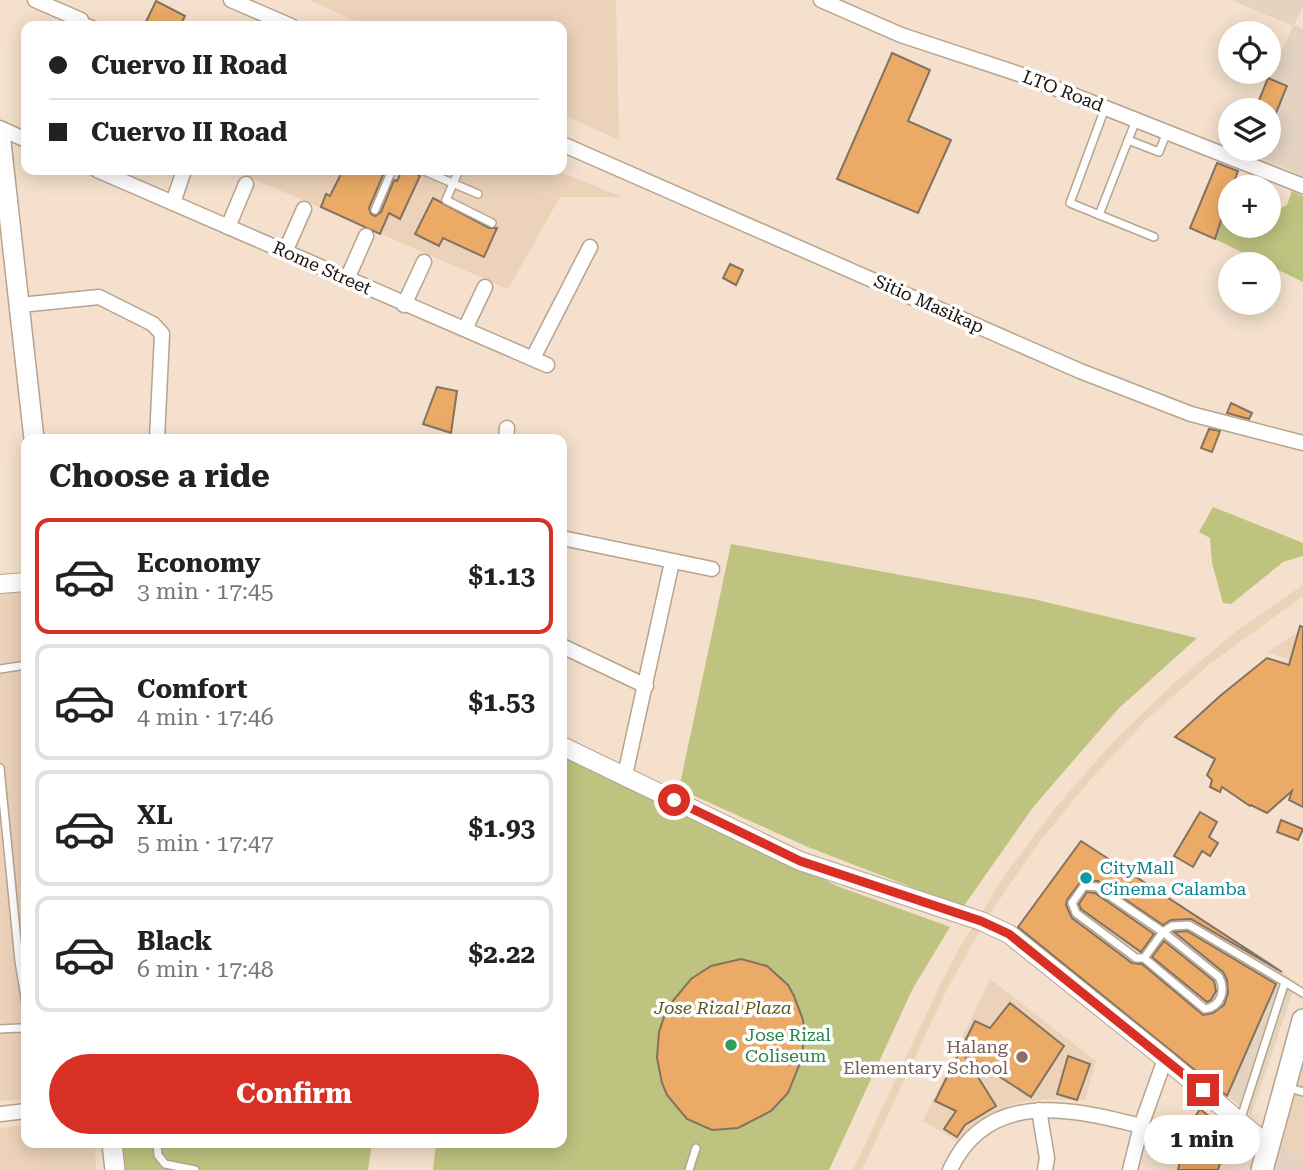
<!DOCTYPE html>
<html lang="en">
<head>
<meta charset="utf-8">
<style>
	:root { --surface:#fff; --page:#f6f6f6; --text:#222; --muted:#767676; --line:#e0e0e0; --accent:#d93025 }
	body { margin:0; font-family:"Roboto Serif",serif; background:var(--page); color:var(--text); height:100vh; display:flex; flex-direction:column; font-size:26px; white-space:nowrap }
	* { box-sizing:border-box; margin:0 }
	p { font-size:23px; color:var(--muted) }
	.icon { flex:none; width:38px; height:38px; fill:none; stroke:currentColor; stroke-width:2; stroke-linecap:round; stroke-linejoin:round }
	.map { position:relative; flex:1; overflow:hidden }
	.side { position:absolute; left:21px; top:434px; width:546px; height:714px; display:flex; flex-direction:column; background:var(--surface); border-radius:14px; box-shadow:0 4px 18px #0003 }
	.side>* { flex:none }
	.hud { position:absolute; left:21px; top:21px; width:546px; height:154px; border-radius:14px; box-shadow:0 4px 18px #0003; display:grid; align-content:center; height:154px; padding:0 28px; background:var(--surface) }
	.controls { position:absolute; left:1218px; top:21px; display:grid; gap:14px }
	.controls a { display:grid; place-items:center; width:63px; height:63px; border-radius:50%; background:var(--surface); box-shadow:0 4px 18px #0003; font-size:35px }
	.end { position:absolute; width:32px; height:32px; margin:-16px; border:9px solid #d93025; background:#fff; box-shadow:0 0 0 4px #fff }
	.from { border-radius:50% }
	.bubble { position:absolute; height:49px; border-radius:24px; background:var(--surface); box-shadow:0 4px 18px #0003; font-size:23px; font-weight:700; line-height:49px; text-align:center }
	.hud b { display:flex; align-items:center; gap:24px; height:66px; font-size:26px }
	.hud b+b { border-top:2px solid var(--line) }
	.hud i { width:18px; height:18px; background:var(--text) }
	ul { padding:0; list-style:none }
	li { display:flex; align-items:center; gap:21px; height:116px; margin:0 14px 10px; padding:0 14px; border:4px solid var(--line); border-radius:14px }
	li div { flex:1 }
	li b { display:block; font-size:26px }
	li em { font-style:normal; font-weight:700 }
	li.current { border-color:var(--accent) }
	li>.icon { width:63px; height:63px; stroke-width:1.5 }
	h2 { padding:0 28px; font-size:32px; line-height:84px }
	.action { display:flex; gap:14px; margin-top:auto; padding:14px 28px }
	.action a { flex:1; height:80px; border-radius:42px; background:var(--accent); color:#fff; font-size:28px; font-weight:700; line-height:80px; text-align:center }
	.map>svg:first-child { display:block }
	.commercial { fill:#e4d3c1 }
	.built { fill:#ecd2b8 }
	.medical { fill:#e5d2c2 }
	.green { fill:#bec37f }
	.building { fill:#ebab66; stroke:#847260; stroke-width:2 }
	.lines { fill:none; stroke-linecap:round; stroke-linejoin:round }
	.service-casing { stroke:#b6a390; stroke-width:10 }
	.minor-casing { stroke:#b6a390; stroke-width:17 }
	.tertiary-casing { stroke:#b6a390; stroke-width:20 }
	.secondary-casing { stroke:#b6a390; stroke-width:22 }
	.primary-casing { stroke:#b6a390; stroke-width:24 }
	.service { stroke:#fff; stroke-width:7 }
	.minor { stroke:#fff; stroke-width:14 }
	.tertiary { stroke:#fff; stroke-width:18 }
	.secondary { stroke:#fff; stroke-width:19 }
	.primary { stroke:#fff; stroke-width:21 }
	.route { stroke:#d93025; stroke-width:9 }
	.culture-dot { fill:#0f9aa8; stroke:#fff; stroke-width:2.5 }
	.leisure-dot { fill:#2e9e5b; stroke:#fff; stroke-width:2.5 }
	.education-dot { fill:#8d6e63; stroke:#fff; stroke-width:2.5 }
	.labels { text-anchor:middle; stroke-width:7; stroke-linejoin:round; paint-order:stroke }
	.street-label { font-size:18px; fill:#18110a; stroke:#fff }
	.culture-label { font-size:18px; fill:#0d838f; stroke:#fff; text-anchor:start }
	.park-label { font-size:18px; font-style:italic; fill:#595c1b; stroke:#fff }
	.leisure-label { font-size:18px; fill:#27864d; stroke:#fff; text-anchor:start }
	.education-label { font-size:18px; fill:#785e54; stroke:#fff; text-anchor:end }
</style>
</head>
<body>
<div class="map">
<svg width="1303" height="1170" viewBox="0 0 1303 1170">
	<rect width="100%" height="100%" fill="#f4e0cc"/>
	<g class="commercial">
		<path d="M1231,0h72v6l-9,19 9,4v147l-65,-27h31v-39h-14l38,-84z"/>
		<path d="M1081,841l215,141 -45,133 -234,-187z"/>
	</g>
	<g class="built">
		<path d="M309,0h307l3,140 -57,-26v-88h-195z"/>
		<path d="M233,170h322l67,27h-62l-52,92z"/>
		<path d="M1303,585v11l-92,67 -63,55 -58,62 -53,65 -48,70 -42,74 -85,181h-9l87,-185 20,-38 45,-72 51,-68 56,-64 61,-59 65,-54z"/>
		<path d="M26,591v508l-26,2v-508z"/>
		<path d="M1303,629v35l-36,-12z"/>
		<path d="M990,979l106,82 -11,39 -37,-1 -32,4 -24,11 -22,16 -11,12 -36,-21z"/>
		<path d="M1303,1064v100l-23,-20z"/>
		<path d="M26,1125v18h69l1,27h-96v-42z"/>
	</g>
	<path class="medical" d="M1280,1144l23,20v6h-28z"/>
	<g class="green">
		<path d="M1292,191l11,5v86l-88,-43 15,-45v32h39v-12l18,-9z"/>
		<path d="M1213,507l90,36v13l-20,6 -52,42 -8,-1 -11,-40 -2,-25 -11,-6z"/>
		<path d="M731,544l302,55 164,39 -79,71 -84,97 -71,101 -155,-60 -129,-58z"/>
		<path d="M562,756l156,71 119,59 113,41 -37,61 -84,182h-396l3,-27h126z"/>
		<path d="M123,1143h249l-4,27h-242z"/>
	</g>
	<g class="building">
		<path d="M156,1l29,15 -5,10h-36z"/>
		<path d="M892,53l38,17 -22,51 43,19 -33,73 -81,-34z"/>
		<path d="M1268,78l19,8 -18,44v-20h-14z"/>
		<path d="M1217,163l21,8 -6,16h-2v6l-15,46 -25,-11z"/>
		<path d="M343,170h30l10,5 -14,33 2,6 4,2 6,-4 13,-32 3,1 5,-11h8l10,6 -20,43 -11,-6 -9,21 -59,-27 5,-13 4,2z"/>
		<path d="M433,198l56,30h8l-13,29 -41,-19 -4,8 -24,-12z"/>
		<path d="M730,264l13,6 -7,15 -13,-7z"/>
		<path d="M437,387l20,4 -6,42 -28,-9z"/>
		<path d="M1231,403l21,10 -3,6 -22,-6z"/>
		<path d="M1209,429l11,2 -8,21 -11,-4z"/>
		<path d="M1300,626l3,1v180l-14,-7 3,-9 -25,22 -16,-8 -1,1 -28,-19 -2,5 -10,-5 2,-7 -5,-5 8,-16 -40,-22 45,-41 47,-38 22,7z"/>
		<path d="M1200,812l17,10 -8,15 9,6 -8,13 -8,-5 -9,16 -19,-11z"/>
		<path d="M1281,820l22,9 -5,11 -21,-8z"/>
		<path d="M1081,841l201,131 -91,-53 -20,1 -8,5 -65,-44h-17l-14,19 -1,5 6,13 60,45 10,1 61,51 10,-2 11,-8 4,-12 -1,-13 -4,-8 -49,-40 13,-1 89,53 -49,112 -209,-169z"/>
		<path d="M1087,892l8,1 59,41 -13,18 -60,-43 -2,-5z"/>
		<path d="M1164,941l50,40 2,10 -5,9 -4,2 -55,-45z"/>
		<path d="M741,959l26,7 21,19 6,11 9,24 1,13 -2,25 -14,35 -17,18 -33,17 -26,2 -25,-11 -20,-24 -5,-12 -5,-25 2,-26 8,-24 24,-29 20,-13z"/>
		<path d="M1010,1003l54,43 -33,51 -68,-44 33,53 -31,19 -8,12 -13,-8 12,-18 -21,-10 40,-80 15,7z"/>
		<path d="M1068,1056l22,8 -13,36 -20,-6z"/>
		<path d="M1200,1109l29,23 -11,38h-40l10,-42z"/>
	</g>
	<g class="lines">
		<g class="service-casing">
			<g id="service">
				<path d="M81,20l15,6"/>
				<path d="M1105,108l-35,95 84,34"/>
				<path d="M1128,140l31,12 8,-20"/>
				<path d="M422,170l56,24"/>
				<path d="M459,170l-13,30 46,23"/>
				<path d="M375,210l17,-40"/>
				<path d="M1099,215l37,-95"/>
				<path d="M0,669l26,-4"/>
				<path d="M0,768l19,193 7,43"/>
				<path d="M1144,958l19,-26 56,45c7,13 2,30 -14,32l-61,-51h-8l-60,-45 -4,-10 12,-17 13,1 66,45 9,-6 17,-1 96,57 -45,139"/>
				<path d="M1285,982l18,11"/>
				<path d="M0,1029l20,-1 6,2"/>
				<path d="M1289,1088l14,4"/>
				<path d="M157,1143l1,12 7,9 30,6"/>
				<path d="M689,1170l7,-22"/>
			</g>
		</g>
		<g class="minor-casing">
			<g id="minor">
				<path d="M35,0l46,20 -2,6"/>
				<path d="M231,0l60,26"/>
				<path d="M821,0l80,35 121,40 281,111"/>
				<path d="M0,128l26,12"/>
				<path d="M562,144l518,227 111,43 112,29"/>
				<path d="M97,170l450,195"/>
				<path d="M173,203l11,-33"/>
				<path d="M228,227l18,-43"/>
				<path d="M285,252l19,-43"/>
				<path d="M347,279l19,-43"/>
				<path d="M20,305l79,-8 54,27 9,10 -5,105"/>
				<path d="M404,305l20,-43"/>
				<path d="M465,329l20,-42"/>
				<path d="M533,358l57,-111"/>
				<path d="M506,439l1,-11"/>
				<path d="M562,538l150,31"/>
				<path d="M562,646l84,40"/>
				<path d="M625,775l47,-213"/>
				<path d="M1039,1110l8,48 -2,12"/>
				<path d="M0,1114l26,-3"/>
				<path d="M950,1170c37,-81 121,-62 191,-44"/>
				<path d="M1130,1170l11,-44 24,-67"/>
			</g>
		</g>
		<g class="tertiary-casing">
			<g id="tertiary">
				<path d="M0,584l26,-2"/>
				<path d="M562,746l238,115 181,60 28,13 156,125 104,87"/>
			</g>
		</g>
		<g class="secondary-casing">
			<g id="secondary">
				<path d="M0,133l34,306"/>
				<path d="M112,1143l3,27"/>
			</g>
		</g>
		<g class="primary-casing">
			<path id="primary" d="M1262,1170l41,-150"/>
		</g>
		<use href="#service" class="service"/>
		<use href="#minor" class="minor"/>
		<use href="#tertiary" class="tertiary"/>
		<use href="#secondary" class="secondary"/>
		<use href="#primary" class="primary"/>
	</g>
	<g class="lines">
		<path class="route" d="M674,800l126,61 181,60 28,13 194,156"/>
	</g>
	<circle class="culture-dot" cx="1086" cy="878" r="7"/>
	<circle class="leisure-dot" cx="731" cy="1045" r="7"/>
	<circle class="education-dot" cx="1022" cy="1057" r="7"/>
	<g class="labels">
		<g class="street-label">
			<text transform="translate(1063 91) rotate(21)" y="6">LTO Road</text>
			<text transform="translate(322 268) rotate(24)" y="6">Rome Street</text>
			<text transform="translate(929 304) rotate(24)" y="6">Sitio Masikap</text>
		</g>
		<g class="culture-label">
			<text x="1100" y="874">CityMall<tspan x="1100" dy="21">Cinema Calamba</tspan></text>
		</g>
		<g class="park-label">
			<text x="723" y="1014">Jose Rizal Plaza</text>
		</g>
		<g class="leisure-label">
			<text x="745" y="1041">Jose Rizal<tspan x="745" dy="21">Coliseum</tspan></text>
		</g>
		<g class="education-label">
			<text x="1008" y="1053">Halang<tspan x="1008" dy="21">Elementary School</tspan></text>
		</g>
	</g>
</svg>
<div class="controls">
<a><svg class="icon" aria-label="locate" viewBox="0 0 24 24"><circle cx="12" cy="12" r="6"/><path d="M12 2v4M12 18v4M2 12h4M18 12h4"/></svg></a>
<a><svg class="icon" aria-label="layers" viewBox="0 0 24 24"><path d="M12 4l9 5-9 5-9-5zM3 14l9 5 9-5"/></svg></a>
<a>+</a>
<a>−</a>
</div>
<i class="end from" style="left:674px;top:800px"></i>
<i class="end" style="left:1203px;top:1090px"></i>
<div class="bubble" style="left:1144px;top:1115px;width:116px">1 min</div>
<div class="hud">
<b><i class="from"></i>Cuervo II Road</b>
<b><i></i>Cuervo II Road</b>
</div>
<section class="side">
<h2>Choose a ride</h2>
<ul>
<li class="current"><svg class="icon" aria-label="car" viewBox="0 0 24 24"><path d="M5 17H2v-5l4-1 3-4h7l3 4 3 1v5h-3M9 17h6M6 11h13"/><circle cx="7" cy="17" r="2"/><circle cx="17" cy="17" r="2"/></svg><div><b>Economy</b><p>3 min · 17:45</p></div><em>$1.13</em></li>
<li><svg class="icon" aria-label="car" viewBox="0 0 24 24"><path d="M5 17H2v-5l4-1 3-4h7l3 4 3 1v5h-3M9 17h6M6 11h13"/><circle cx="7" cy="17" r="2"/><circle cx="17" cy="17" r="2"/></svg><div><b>Comfort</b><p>4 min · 17:46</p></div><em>$1.53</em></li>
<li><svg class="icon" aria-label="car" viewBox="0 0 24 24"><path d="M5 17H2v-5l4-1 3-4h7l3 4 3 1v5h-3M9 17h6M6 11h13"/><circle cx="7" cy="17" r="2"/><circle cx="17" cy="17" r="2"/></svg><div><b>XL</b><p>5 min · 17:47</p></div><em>$1.93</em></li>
<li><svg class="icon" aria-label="car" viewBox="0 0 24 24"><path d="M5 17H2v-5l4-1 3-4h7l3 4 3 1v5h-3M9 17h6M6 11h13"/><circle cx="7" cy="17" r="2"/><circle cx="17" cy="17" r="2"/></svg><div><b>Black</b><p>6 min · 17:48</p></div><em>$2.22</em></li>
</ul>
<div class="action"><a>Confirm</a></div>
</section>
</div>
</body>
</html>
